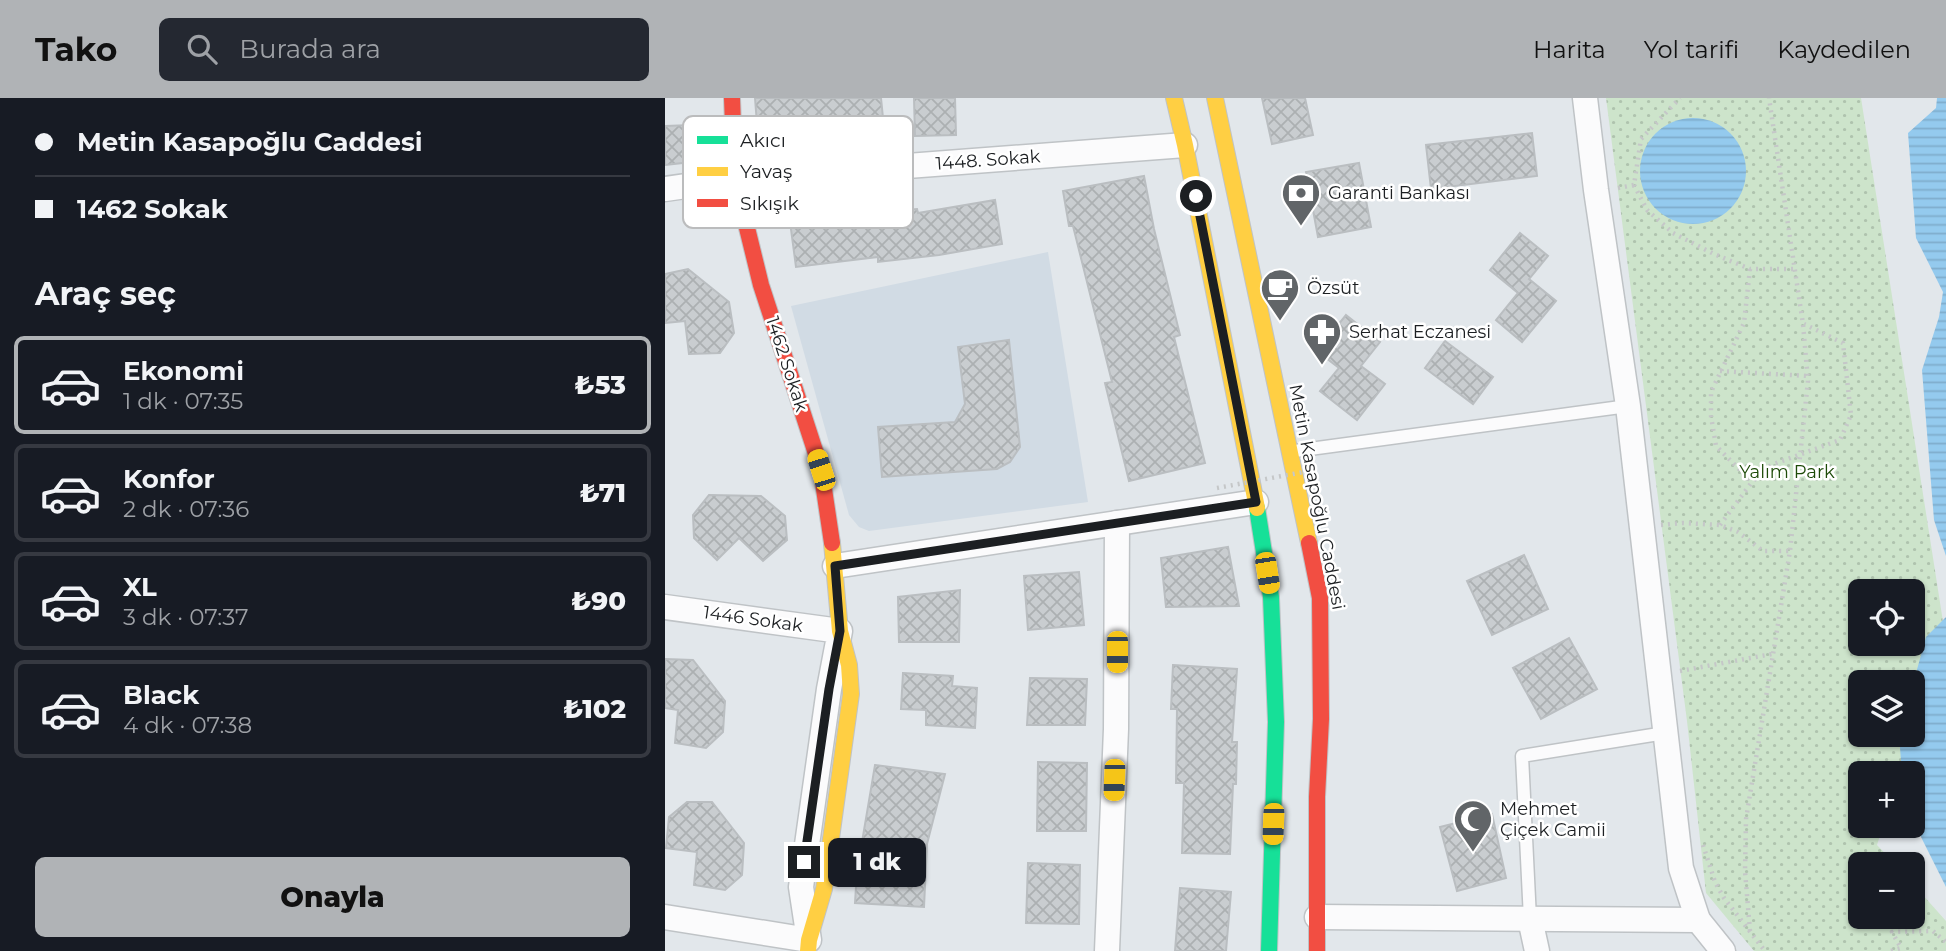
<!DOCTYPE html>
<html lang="tr">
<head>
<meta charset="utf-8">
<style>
	:root { --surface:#171b24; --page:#242831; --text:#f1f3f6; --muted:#9ea1a6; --line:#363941; --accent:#b0b3b6 }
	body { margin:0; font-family:Montserrat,sans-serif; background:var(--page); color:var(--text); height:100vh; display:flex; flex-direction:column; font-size:26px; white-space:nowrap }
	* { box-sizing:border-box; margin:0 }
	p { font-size:23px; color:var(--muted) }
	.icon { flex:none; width:38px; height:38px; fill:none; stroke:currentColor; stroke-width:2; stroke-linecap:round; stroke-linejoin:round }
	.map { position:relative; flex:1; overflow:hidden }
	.details { display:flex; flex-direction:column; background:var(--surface); width:665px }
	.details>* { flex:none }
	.banner { display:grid; align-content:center; height:154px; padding:0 35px; background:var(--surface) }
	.tools { position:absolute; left:1183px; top:481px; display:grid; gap:14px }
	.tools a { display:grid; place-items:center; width:77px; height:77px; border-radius:10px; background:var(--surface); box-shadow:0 2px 5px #0004; font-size:35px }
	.end { position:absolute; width:32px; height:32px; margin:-16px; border:9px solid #1c1f22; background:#fff; box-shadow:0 0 0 4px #fff }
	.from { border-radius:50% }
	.bubble { position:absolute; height:49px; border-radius:10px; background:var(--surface); box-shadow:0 2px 5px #0004; font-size:23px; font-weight:800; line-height:49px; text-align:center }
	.car { position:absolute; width:21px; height:42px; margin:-21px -10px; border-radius:9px; box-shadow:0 0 5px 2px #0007; background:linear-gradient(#f5c518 24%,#345 0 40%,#f5c518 0 76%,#345 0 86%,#f5c518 0) }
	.banner b { display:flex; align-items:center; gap:24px; height:66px; font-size:26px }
	.banner b+b { border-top:2px solid var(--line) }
	.banner i { width:18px; height:18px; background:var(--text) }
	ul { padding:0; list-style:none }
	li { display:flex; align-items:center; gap:21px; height:98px; margin:0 14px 10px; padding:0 21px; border:4px solid var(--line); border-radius:10px }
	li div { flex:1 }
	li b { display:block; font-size:26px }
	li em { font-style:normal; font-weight:800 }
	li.current { border-color:var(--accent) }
	li>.icon { width:63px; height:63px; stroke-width:1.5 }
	h2 { padding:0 35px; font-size:32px; line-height:84px }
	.cta { display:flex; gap:14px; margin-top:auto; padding:14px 35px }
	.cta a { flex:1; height:80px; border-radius:10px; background:var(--accent); color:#111; font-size:28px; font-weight:800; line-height:80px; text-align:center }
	header { display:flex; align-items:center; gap:42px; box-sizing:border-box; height:98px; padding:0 35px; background:var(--accent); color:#111 }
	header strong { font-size:33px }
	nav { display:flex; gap:38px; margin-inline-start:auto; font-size:24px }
	.search { width:490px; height:63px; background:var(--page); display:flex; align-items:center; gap:18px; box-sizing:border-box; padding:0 24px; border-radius:10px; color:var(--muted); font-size:26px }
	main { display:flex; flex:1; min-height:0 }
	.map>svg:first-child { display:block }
	.built { fill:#d1dbe4 }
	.park { fill:url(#park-dots); fill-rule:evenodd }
	.water { fill:url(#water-rules) }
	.building { fill:url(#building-cross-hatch); stroke:#babec1; stroke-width:2 }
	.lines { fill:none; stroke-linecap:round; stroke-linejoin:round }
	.lane-casing { stroke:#bfc3c6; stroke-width:15 }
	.street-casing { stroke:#bfc3c6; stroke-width:27 }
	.fast-casing { stroke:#bfc3c6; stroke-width:18 }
	.slow-casing { stroke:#bfc3c6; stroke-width:18 }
	.jam-casing { stroke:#bfc3c6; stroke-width:18 }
	.path { stroke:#c5c7c8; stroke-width:4.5; stroke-dasharray:2 5; stroke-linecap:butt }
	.lane { stroke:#fbfbfc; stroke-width:12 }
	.street { stroke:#fbfbfc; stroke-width:24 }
	.fast { stroke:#16e098; stroke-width:16 }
	.slow { stroke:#ffcf43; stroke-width:16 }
	.jam { stroke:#f24e42; stroke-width:16 }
	.path-bridge { stroke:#c5c7c8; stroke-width:4.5; stroke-dasharray:2 5; stroke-linecap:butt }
	.route { stroke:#1c1f22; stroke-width:9 }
	.labels { text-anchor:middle; stroke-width:5; stroke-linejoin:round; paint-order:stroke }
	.street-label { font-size:18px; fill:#1c1f22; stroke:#fff }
	.poi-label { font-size:18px; fill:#1c1f22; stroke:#fff; text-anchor:start }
	.park-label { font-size:18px; fill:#1d4b08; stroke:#fff }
	.key { fill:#fff; stroke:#bbbcbd; stroke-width:2 }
	.key-label { font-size:19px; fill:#1c1f22 }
</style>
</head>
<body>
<header>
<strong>Tako</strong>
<div class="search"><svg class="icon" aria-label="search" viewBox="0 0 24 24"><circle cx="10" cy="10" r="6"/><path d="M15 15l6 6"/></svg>Burada ara</div>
<nav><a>Harita</a><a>Yol tarifi</a><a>Kaydedilen</a></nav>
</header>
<main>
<section class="details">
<div class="banner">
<b><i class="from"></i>Metin Kasapoğlu Caddesi</b>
<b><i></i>1462 Sokak</b>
</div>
<h2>Araç seç</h2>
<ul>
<li class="current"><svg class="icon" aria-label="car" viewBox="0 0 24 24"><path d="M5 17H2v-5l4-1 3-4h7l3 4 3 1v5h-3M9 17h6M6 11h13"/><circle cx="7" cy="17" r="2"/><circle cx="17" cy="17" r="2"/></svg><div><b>Ekonomi</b><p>1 dk · 07:35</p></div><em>₺53</em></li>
<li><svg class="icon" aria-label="car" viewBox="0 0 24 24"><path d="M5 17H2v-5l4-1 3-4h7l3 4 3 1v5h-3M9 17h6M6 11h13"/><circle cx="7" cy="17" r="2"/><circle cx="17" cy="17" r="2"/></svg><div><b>Konfor</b><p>2 dk · 07:36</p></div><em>₺71</em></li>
<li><svg class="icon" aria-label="car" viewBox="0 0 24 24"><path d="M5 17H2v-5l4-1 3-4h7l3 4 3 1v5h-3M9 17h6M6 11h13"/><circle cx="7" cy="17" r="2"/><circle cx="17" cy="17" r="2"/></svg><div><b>XL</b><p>3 dk · 07:37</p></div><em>₺90</em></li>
<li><svg class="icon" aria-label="car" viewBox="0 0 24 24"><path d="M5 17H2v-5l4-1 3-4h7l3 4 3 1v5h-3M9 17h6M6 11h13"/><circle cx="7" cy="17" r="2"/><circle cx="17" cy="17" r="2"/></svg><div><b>Black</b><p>4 dk · 07:38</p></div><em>₺102</em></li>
</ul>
<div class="cta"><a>Onayla</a></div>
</section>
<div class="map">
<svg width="1281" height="853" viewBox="0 0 1281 853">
	<defs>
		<pattern id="park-dots" width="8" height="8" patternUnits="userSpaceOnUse" patternTransform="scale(1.75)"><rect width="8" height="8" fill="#cde4cb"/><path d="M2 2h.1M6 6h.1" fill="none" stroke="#afc3ae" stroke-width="1.8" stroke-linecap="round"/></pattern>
		<pattern id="water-rules" width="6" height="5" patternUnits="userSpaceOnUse" patternTransform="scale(1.75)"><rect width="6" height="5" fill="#94caee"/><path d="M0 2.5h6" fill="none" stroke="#7fadcc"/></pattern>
		<pattern id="building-cross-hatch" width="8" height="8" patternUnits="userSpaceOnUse" patternTransform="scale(1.75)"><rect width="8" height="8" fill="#c9cdd0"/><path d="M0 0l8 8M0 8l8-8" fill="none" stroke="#acb0b2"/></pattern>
	</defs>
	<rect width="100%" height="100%" fill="#e2e7eb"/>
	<path class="built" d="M383,154l40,250 -219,29 -10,-4 -10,-12 -58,-209z"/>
	<path class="park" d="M941,0h255l83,530 -31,103v-49h-53v53h51l-11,38 -40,1v52h23l-6,19 18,19h-35v53h53v-33l33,37v30h-192l-48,-58 -19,-172zM1195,494h53v52h-53z"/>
	<g class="water">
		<path d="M1272,0h9v458l-12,-36 -12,-150 17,-53 4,-25 -27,-54 -8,-105 28,-25z"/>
		<circle cx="1028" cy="73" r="53"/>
		<path d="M1281,519v270l-33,-66v-47l-11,-1 -3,-38h14v-51l13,-47z"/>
	</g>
	<g class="building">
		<path d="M90,0h126l4,40 -126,12z"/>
		<path d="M249,0h41l1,37 -41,1z"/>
		<path d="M597,0h43l8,37 -41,9z"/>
		<path d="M26,27v37l-26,3v-39z"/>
		<path d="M867,35l5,43 -106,13 -5,-44z"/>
		<path d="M694,65l12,64 -53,10 -12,-65z"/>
		<path d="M479,78l10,53 26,106 -6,2 31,126 -76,18 -24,-98 7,-1 -39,-156h-4l-6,-35z"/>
		<path d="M330,102l7,44 -63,11 -61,7v-5l-82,10 -7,-53 53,-7v5l49,-5 1,4 25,-2 1,4z"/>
		<path d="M855,135l28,23 -19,23 27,22 -34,41 -26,-22 22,-27 -28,-23z"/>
		<path d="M23,171l41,33 5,31 -14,20 -31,1 -4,-33 -20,2v-49z"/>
		<path d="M681,217l34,27 -19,24 24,18 -28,36 -37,-29 19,-23 -22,-17z"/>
		<path d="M344,242l11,107 -10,15 -13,7 -115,8 -4,-50 77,-5 10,-18 -7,-57z"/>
		<path d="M780,243l48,36 -20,27 -48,-36z"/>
		<path d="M44,397l52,1 24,20 2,24 -24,21 -24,-23 -22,22 -23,-22 -1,-23z"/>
		<path d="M563,449l11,59 -73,1 -5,-49z"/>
		<path d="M859,457l24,54 -56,26 -25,-54z"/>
		<path d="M414,474l5,53 -56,5 -4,-54z"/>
		<path d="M295,492l-1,52h-60l-1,-45z"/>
		<path d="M904,540l28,51 -56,30 -28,-51z"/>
		<path d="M0,561l28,1 32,41 -2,31 -17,16 -31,-5 3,-33 -13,-2z"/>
		<path d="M508,567l64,4 -5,73h5l-1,42h-3l-3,70 -48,-1 2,-70h-8l1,-74h-6z"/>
		<path d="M238,575l50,3 -1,10 25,2 -2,40 -49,-3v-15l-25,-1z"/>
		<path d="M365,580l57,1 -2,46h-58z"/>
		<path d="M373,664l49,1 -1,68h-49z"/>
		<path d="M210,667l70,9 -18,70 -3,63 -69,-4 3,-49h2z"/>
		<path d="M22,704h25l32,41 -2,32 -17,15 -31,-5 3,-33 -31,-4 3,-31z"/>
		<path d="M827,716l14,64 -49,13 -17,-64z"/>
		<path d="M363,765l52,2 -1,59 -53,-1z"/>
		<path d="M515,790l51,4 -5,59h-51z"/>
	</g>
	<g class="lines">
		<g class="lane-casing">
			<g id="lane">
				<path d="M630,353l333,-45"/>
				<path d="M865,821l-8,-163 143,-23"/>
			</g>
		</g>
		<g class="street-casing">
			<g id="street">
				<path d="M920,0l11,92 32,216 53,462 17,52 25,31"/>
				<path d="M0,91l70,-10 450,-34"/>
				<path d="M170,468l421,-64"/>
				<path d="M0,509l175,24 -11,58 -28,198 8,53 -144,-23"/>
				<path d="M652,819l381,3"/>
				<path d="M865,821l7,32"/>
				<path d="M442,853l9,-222 1,-206"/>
			</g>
		</g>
		<g class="fast-casing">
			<path id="fast" d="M592,410l14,89 5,125 -7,229"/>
		</g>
		<g class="slow-casing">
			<g id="slow">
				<path d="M509,0l11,47 72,363"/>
				<path d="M550,0l94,445"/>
				<path d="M143,853l1,-11 15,-51 27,-195 -2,-29 -9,-34 -8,-88"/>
			</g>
		</g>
		<g class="jam-casing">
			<g id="jam">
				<path d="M67,0l3,81 26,106 60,184 11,74"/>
				<path d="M644,445l11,55 1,121 -4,78v154"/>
			</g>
		</g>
		<g class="path">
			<path d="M969,87l13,25 26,23 41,21 36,15h44"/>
			<path d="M953,90l16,-3 7,-46 39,-41"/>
			<path d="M1085,171l-6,54 -33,69v24l5,30 36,36"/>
			<path d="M1055,273l88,5"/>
			<path d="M996,427l21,-2 38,2 18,7 25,19h27"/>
			<path d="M1055,427l32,-43 19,-17 69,-25 11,-25 -8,-72 -39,-19"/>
			<path d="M1015,573l92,-17"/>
			<path d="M1038,747l12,37 9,16 41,53"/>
			<path d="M1085,833l-5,-60 1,-52 44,-268 18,-170 -5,-57 -34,-226"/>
			<path d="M1226,853l10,-3 -9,-16 41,-1 13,11"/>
		</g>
		<use href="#lane" class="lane"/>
		<use href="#street" class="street"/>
		<use href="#fast" class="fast"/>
		<use href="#slow" class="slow"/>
		<use href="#jam" class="jam"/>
		<path class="path-bridge" d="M552,390l103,-19"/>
	</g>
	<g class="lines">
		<path class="route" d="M139,764l25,-173 11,-58 -5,-65 421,-64 -60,-306"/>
	</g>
	<defs>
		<g id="bank-pin" transform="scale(2.0125)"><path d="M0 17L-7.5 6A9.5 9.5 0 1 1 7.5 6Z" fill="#616568" stroke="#fff"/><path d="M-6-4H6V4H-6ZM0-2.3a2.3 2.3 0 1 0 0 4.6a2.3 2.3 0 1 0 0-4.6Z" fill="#fff"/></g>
		<g id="cafe-pin" transform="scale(2.0125)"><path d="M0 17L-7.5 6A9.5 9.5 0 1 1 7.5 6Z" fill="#616568" stroke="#fff"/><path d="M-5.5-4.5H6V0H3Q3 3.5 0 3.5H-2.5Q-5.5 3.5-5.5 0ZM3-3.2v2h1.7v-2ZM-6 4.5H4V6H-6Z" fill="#fff"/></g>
		<g id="pharmacy-pin" transform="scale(2.0125)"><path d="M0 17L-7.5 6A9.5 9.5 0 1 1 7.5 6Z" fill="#616568" stroke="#fff"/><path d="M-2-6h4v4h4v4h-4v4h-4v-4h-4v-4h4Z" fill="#fff"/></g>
		<g id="mosque-pin" transform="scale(2.0125)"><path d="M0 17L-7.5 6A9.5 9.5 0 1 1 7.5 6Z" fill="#616568" stroke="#fff"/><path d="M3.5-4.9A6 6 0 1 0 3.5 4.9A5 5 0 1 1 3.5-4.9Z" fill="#fff"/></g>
	</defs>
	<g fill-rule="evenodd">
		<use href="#bank-pin" x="636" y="95"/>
		<use href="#cafe-pin" x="615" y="190"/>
		<use href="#pharmacy-pin" x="657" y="234"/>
		<use href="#mosque-pin" x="808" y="721"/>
	</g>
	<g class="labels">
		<g class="street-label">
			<text transform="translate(323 62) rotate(-4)" y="6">1448. Sokak</text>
			<text transform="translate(122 266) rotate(72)" y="6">1462 Sokak</text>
			<text transform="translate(652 399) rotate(79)" y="6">Metin Kasapoğlu Caddesi</text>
			<text transform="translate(88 521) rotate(8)" y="6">1446 Sokak</text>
		</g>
		<g class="poi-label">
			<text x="663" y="101">Garanti Bankası</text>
			<text x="642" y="196">Özsüt</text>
			<text x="684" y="240">Serhat Eczanesi</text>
			<text x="835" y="717">Mehmet<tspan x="835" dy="21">Çiçek Camii</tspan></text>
		</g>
		<g class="park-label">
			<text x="1122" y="380">Yalım Park</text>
		</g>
	</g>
	<rect x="18" y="18" width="230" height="112" rx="10" class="key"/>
	<rect x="32" y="38" width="31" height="8" fill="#16e098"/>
	<rect x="32" y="69" width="31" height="9" fill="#ffcf43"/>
	<rect x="32" y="101" width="31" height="8" fill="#f24e42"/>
	<g class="key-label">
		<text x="75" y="49">Akıcı</text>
		<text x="75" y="80">Yavaş</text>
		<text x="75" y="112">Sıkışık</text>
	</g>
</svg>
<div class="tools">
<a><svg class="icon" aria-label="locate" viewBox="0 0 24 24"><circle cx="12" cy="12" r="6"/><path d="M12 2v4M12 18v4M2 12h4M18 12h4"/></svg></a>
<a><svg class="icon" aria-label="layers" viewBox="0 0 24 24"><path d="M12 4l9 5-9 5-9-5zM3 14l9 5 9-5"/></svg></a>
<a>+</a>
<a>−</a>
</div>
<i class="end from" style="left:531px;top:98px"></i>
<i class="end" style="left:139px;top:764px"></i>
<div class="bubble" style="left:163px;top:740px;width:98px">1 dk</div>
<i class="car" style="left:156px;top:372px;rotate:342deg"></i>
<i class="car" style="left:602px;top:475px;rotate:171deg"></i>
<i class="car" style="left:452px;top:554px;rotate:180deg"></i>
<i class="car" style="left:449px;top:682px;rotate:182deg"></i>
<i class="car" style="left:608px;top:726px;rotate:182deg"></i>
</div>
</main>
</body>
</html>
